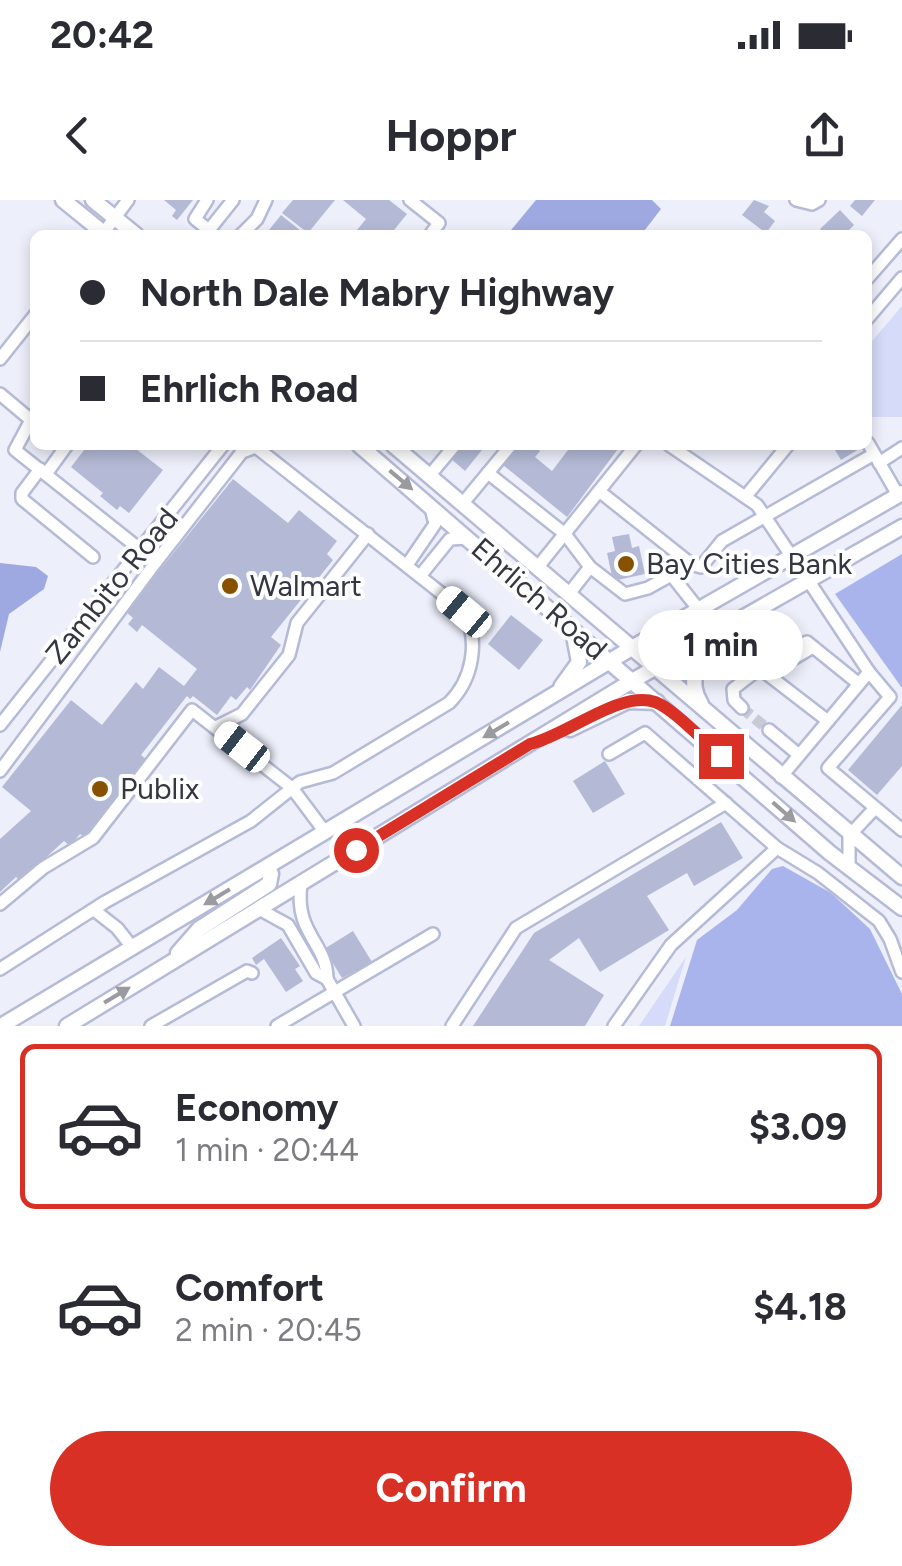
<!DOCTYPE html>
<html lang="en">
<head>
<meta charset="utf-8">
<style>
	:root { --surface:#fff; --page:#f7f7f7; --text:#2b2b33; --muted:#7c7c81; --line:#e1e1e2; --accent:#d93025 }
	body { margin:0; font-family:Figtree,sans-serif; background:var(--page); color:var(--text); height:100vh; display:flex; flex-direction:column; font-size:38px; white-space:nowrap }
	* { box-sizing:border-box; margin:0 }
	p { font-size:32px; color:var(--muted) }
	.icon { flex:none; width:55px; height:55px; fill:none; stroke:currentColor; stroke-width:2; stroke-linecap:round; stroke-linejoin:round }
	.map { position:relative; height:826px; overflow:hidden }
	.drawer { display:flex; flex-direction:column; background:var(--surface); flex:1 }
	.drawer>* { flex:none }
	.banner { position:absolute; left:30px; top:30px; width:842px; height:220px; border-radius:15px; box-shadow:0 5px 15px #0003; display:grid; align-content:center; height:220px; padding:0 50px; background:var(--surface) }
	.end { position:absolute; width:45px; height:45px; margin:-22px; border:12px solid #d93025; background:#fff; box-shadow:0 0 0 5px #fff }
	.from { border-radius:50% }
	.bubble { position:absolute; height:70px; border-radius:35px; background:var(--surface); box-shadow:0 5px 15px #0003; font-size:32px; font-weight:700; line-height:70px; text-align:center }
	.car { position:absolute; width:30px; height:60px; margin:-30px -15px; border-radius:12px; box-shadow:0 0 8px 2px #0007; background:linear-gradient(#fff 24%,#345 0 40%,#fff 0 76%,#345 0 86%,#fff 0) }
	.banner b { display:flex; align-items:center; gap:35px; height:95px; font-size:38px }
	.banner b+b { border-top:2px solid var(--line) }
	.banner i { width:25px; height:25px; background:var(--text) }
	ul { padding:18px 0 0; list-style:none }
	li { display:flex; align-items:center; gap:30px; height:165px; margin:0 20px 15px; padding:0 30px; border:5px solid transparent; border-radius:15px }
	li div { flex:1 }
	li b { display:block; font-size:38px }
	li em { font-style:normal; font-weight:700 }
	li.on { border-color:var(--accent) }
	li>.icon { width:90px; height:90px; stroke-width:1.5 }
	.action { display:flex; gap:20px; margin-top:auto; padding:20px 50px }
	.action a { flex:1; height:115px; border-radius:60px; background:var(--accent); color:#fff; font-size:40px; font-weight:700; line-height:115px; text-align:center }
	.status { display:flex; justify-content:space-between; align-items:center; height:70px; padding:0 50px; background:var(--surface); direction:ltr }
	.status svg { height:28px; fill:currentColor }
	header { display:flex; justify-content:space-between; align-items:center; height:130px; padding:0 50px; background:var(--surface); font-size:45px; font-weight:700 }
	.map>svg:first-child { display:block }
	.green { fill:#d5dbf8 }
	.forest { fill:#a9b4ec }
	.water { fill:#9ea8e1 }
	.building { fill:#b4bad5 }
	.lines { fill:none; stroke-linecap:round; stroke-linejoin:round }
	.minor-tunnel { stroke:#c8cad6; stroke-width:11; stroke-dasharray:11 5.5; stroke-linecap:butt }
	.minor-casing { stroke:#b5bbd6; stroke-width:16 }
	.major-casing { stroke:#b5bbd6; stroke-width:19 }
	.minor { stroke:#fff; stroke-width:11 }
	.major { stroke:#fff; stroke-width:14 }
	.oneway { fill:#9a9aa0 }
	.route { stroke:#d93025; stroke-width:12 }
	.poi-dot { fill:#885100; stroke:#fdfdfd; stroke-width:4 }
	.labels { text-anchor:middle; stroke-width:8; stroke-linejoin:round; paint-order:stroke }
	.poi-label { font-size:30px; fill:#343641; stroke:#fdfdfd; text-anchor:start }
	.street-label { font-size:30px; fill:#343641; stroke:#fdfdfd }
</style>
</head>
<body>
<div class="status"><b>20:42</b><svg viewBox="0 0 49 12"><path d="M0 12V9h3v3zM5 12V6h3v6zM10 12V3h3v9zM15 12V0h3v12zM26 1h20v11H26zM47 4h2v5h-2z"/></svg></div>
<header><svg class="icon" aria-label="back" viewBox="0 0 24 24"><path d="M15 5l-7 7 7 7"/></svg>Hoppr<svg class="icon" aria-label="share" viewBox="0 0 24 24"><path d="M12 15V3M7 8l5-5 5 5M5 13v7h14v-7"/></svg></header>
<div class="map">
<svg width="902" height="826" viewBox="0 0 902 826">
	<rect width="100%" height="100%" fill="#edeffb"/>
	<g class="green">
		<path d="M902,106v111h-33l-1,-71z"/>
		<path d="M686,757l-21,69h-26z"/>
	</g>
	<g class="forest">
		<path d="M902,354v134l-67,-94z"/>
		<path d="M783,666l48,27 39,36 32,65v32h-232l27,-86 40,-30 35,-41z"/>
	</g>
	<g class="water">
		<path d="M536,0h116l9,9 -20,26h-134z"/>
		<path d="M0,363l36,4 12,9 -4,13 -35,25 -9,38z"/>
	</g>
	<g class="building">
		<path d="M164,0h29l-16,20 -5,-4 4,-6z"/>
		<path d="M293,0h42l-27,33 -26,-20z"/>
		<path d="M343,0h46l18,14 -17,21h-37l13,-16z"/>
		<path d="M754,0l15,6 -5,6 11,9 -9,12 -24,-18z"/>
		<path d="M855,0h20l-13,16 -12,-10z"/>
		<path d="M840,10l14,15 -5,5 4,5h-28l-5,-6z"/>
		<path d="M281,15l25,20h-41z"/>
		<path d="M88,245h43l32,25 -34,43 -9,-7 -3,4 -17,-14 3,-3 -32,-26z"/>
		<path d="M458,245h28l-21,26 -16,-14z"/>
		<path d="M520,245h13l7,6 -5,6 17,14 16,-21 -1,-5h54l-54,72 -64,-52z"/>
		<path d="M832,245h25l2,4 -18,11z"/>
		<path d="M233,279l55,44 11,-13 38,31 -10,13 6,6 -62,77 10,8 -31,45 -3,-3 -11,13 -5,-4 -14,19 -24,-19 -3,3 -3,-3 -46,59 5,4 -62,78 -4,-3 -10,12 -6,-5 -44,40 -4,-4 -16,15v-53l31,-28 -29,-24 69,-87 31,25 34,-43 7,7 16,-22 25,19 13,-17 -55,-44 -5,7 -9,-8 5,-6 -7,-6z"/>
		<path d="M629,334l3,14 7,-2 6,28 -32,7 -6,-28 8,-2 -3,-14z"/>
		<path d="M511,415l32,25 -24,30 -31,-26z"/>
		<path d="M902,505v61l-25,29 -29,-25z"/>
		<path d="M605,561l20,33 -32,19 -20,-32z"/>
		<path d="M721,622l22,36 -49,28 -7,-13 -40,23 22,34 -69,42 -21,-34 -30,22 55,35 -19,31h-112l61,-93z"/>
		<path d="M353,731l19,31 -30,16 -18,-29z"/>
		<path d="M281,738l19,28 -5,3 8,12 -17,11 -22,-33 -8,6 -4,-7z"/>
	</g>
	<g class="lines">
		<path class="minor-tunnel" d="M742,508l27,22"/>
		<g class="minor-casing">
			<g id="minor">
				<path d="M207,0l-12,19 14,11"/>
				<path d="M410,0l29,23 -9,12"/>
				<path d="M796,0l16,4 7,-4"/>
				<path d="M102,35l26,-35"/>
				<path d="M214,35l-5,-5 24,-30"/>
				<path d="M241,35l16,-16 9,-19"/>
				<path d="M868,78l34,-39"/>
				<path d="M868,118l34,-40"/>
				<path d="M0,159l35,-44"/>
				<path d="M0,194l31,26 -16,30 141,112 86,-110 14,-5 209,165c14,30 8,67 -16,91l-116,70 -33,9 -49,39 -146,81 -105,67"/>
				<path d="M868,243l30,52"/>
				<path d="M669,245l88,60 35,52"/>
				<path d="M879,263l23,-15"/>
				<path d="M40,269l-18,24v6l71,58"/>
				<path d="M488,273l77,61 25,33"/>
				<path d="M46,274l21,-29"/>
				<path d="M430,275l25,-30"/>
				<path d="M599,291l92,73 10,3 21,-26 152,-87"/>
				<path d="M746,296l42,-51"/>
				<path d="M463,303l48,-58"/>
				<path d="M407,365l28,-41 -4,-16"/>
				<path d="M537,368l99,-123"/>
				<path d="M420,376l30,-37 18,-1"/>
				<path d="M673,377l26,33"/>
				<path d="M568,395l22,-28 35,27 23,-6 43,-24"/>
				<path d="M813,447l-46,27 61,47"/>
				<path d="M785,452l22,-10 52,42"/>
				<path d="M869,472l21,25 -62,71 74,62"/>
				<path d="M742,508l-8,-8 -1,-11 31,-24"/>
				<path d="M0,525l223,-280"/>
				<path d="M216,527l26,-13 47,-59 8,-32 71,-89"/>
				<path d="M769,530l30,25"/>
				<path d="M609,554l36,-21 132,115 41,25 61,48 11,18 12,33"/>
				<path d="M0,571l156,-209"/>
				<path d="M781,577l88,-105 -59,-89"/>
				<path d="M849,668v-32l26,-28"/>
				<path d="M301,684c-7,50 26,58 26,95"/>
				<path d="M0,704l43,-36 50,-30 99,-128 100,78 33,44"/>
				<path d="M259,709l29,16 28,48 11,6 27,47"/>
				<path d="M94,710l23,18 15,19"/>
				<path d="M151,826l96,-55 5,2"/>
				<path d="M277,826l156,-92"/>
				<path d="M452,826l64,-98 210,-125"/>
				<path d="M614,826l57,-81 106,-97"/>
			</g>
		</g>
		<g class="major-casing">
			<g id="major">
				<path d="M63,0l43,35"/>
				<path d="M93,0l43,35"/>
				<path d="M359,245l471,408 72,55"/>
				<path d="M393,245l509,432"/>
				<path d="M561,487l18,-25 -6,-31"/>
				<path d="M701,504c-16,-25 -1,-45 14,-65"/>
				<path d="M570,529l58,-28 29,1"/>
				<path d="M178,753l21,-24 70,-45 2,-10 -4,-7"/>
				<path d="M1,826l629,-377 272,-156"/>
				<path d="M67,826l565,-345 270,-154"/>
			</g>
		</g>
		<use href="#minor" class="minor"/>
		<use href="#major" class="major"/>
	</g>
	<defs><path id="oneway-solid" d="M-6-.8H1V-3.2L6.5 0L1 3.2V.8H-6Z" transform="scale(2.5)"/></defs>
	<g class="oneway">
		<use href="#oneway-solid" transform="translate(401 280) rotate(40)"/>
		<use href="#oneway-solid" transform="translate(496 530) rotate(149)"/>
		<use href="#oneway-solid" transform="translate(784 612) rotate(41)"/>
		<use href="#oneway-solid" transform="translate(217 697) rotate(149)"/>
		<use href="#oneway-solid" transform="translate(117 795) rotate(-31)"/>
	</g>
	<g class="lines">
		<path class="route" d="M356,650l174,-106c36,-8 90,-54 125,-42 18,6 50,41 66,54"/>
	</g>
	<g class="poi-dot">
		<circle cx="626" cy="364" r="10"/>
		<circle cx="230" cy="386" r="10"/>
		<circle cx="100" cy="589" r="10"/>
	</g>
	<g class="labels">
		<g class="poi-label">
			<text x="646" y="374">Bay Cities Bank</text>
			<text x="250" y="396">Walmart</text>
			<text x="120" y="599">Publix</text>
		</g>
		<g class="street-label">
			<text transform="translate(112 386) rotate(-51)" y="10">Zambito Road</text>
			<text transform="translate(539 399) rotate(41)" y="10">Ehrlich Road</text>
		</g>
	</g>
</svg>
<i class="end from" style="left:356px;top:650px"></i>
<i class="end" style="left:721px;top:556px"></i>
<div class="bubble" style="left:638px;top:410px;width:165px">1 min</div>
<i class="car" style="left:464px;top:412px;rotate:310deg"></i>
<i class="car" style="left:242px;top:547px;rotate:308deg"></i>
<div class="banner">
<b><i class="from"></i>North Dale Mabry Highway</b>
<b><i></i>Ehrlich Road</b>
</div>
</div>
<section class="drawer">
<ul>
<li class="on"><svg class="icon" aria-label="car" viewBox="0 0 24 24"><path d="M5 17H2v-5l4-1 3-4h7l3 4 3 1v5h-3M9 17h6M6 11h13"/><circle cx="7" cy="17" r="2"/><circle cx="17" cy="17" r="2"/></svg><div><b>Economy</b><p>1 min · 20:44</p></div><em>$3.09</em></li>
<li><svg class="icon" aria-label="car" viewBox="0 0 24 24"><path d="M5 17H2v-5l4-1 3-4h7l3 4 3 1v5h-3M9 17h6M6 11h13"/><circle cx="7" cy="17" r="2"/><circle cx="17" cy="17" r="2"/></svg><div><b>Comfort</b><p>2 min · 20:45</p></div><em>$4.18</em></li>
</ul>
<div class="action"><a>Confirm</a></div>
</section>
</body>
</html>
